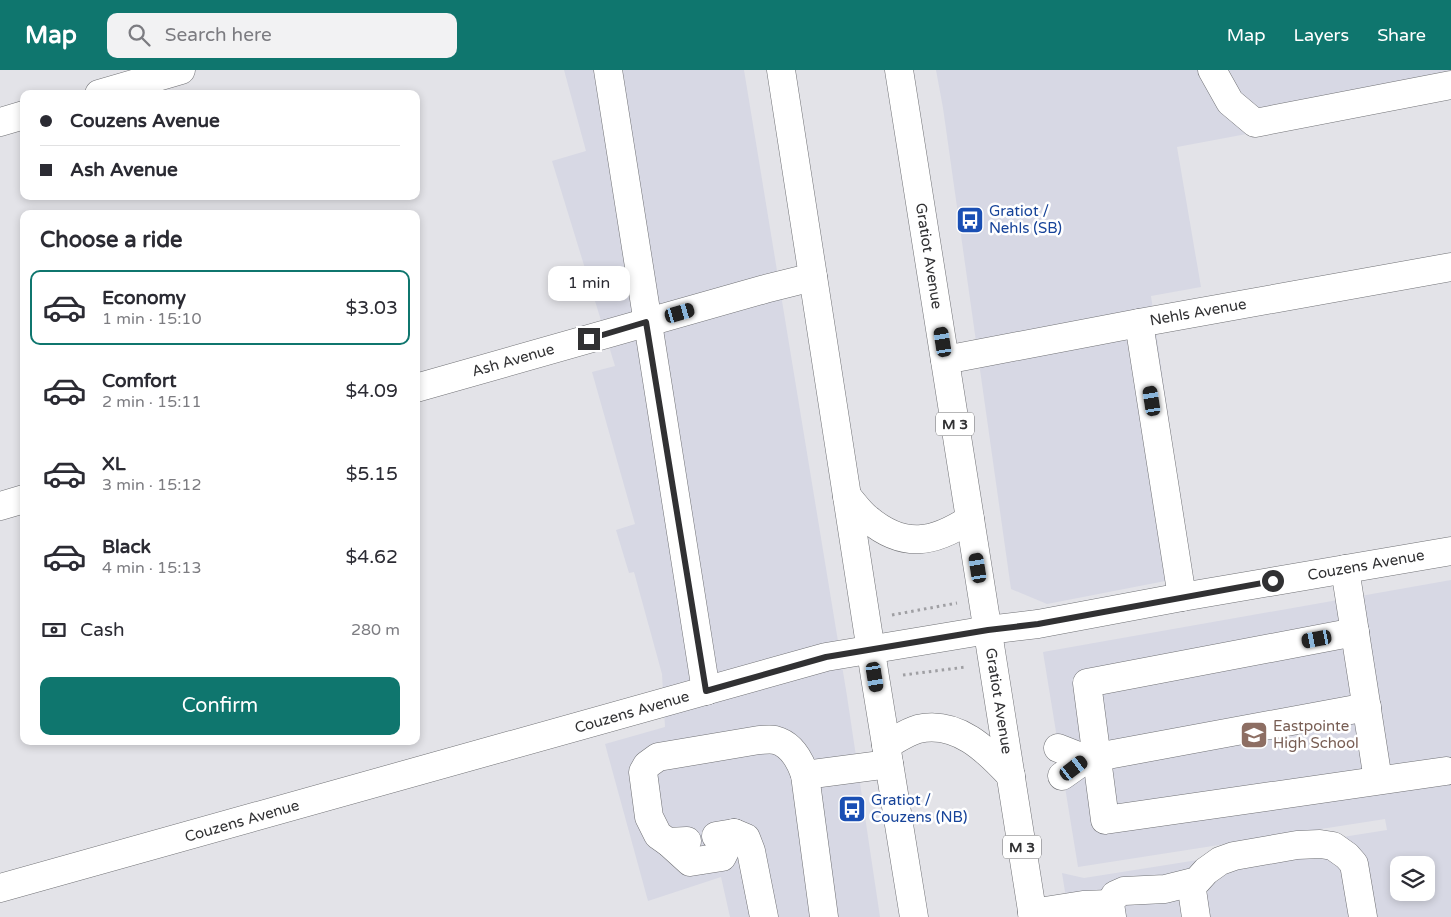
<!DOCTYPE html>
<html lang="en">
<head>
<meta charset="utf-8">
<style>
	:root { --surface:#fff; --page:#f2f2f3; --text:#2b2b33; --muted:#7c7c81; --line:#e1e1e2; --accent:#0f766e }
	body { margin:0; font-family:"Varela Round",sans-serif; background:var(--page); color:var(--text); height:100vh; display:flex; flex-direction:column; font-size:19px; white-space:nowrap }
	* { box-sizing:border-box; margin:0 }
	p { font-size:16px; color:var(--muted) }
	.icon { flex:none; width:28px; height:28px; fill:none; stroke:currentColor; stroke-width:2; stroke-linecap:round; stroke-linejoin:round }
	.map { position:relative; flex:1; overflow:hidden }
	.side { position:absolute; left:20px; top:140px; width:400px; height:535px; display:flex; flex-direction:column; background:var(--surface); border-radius:10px; box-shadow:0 2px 8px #0003 }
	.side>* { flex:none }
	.top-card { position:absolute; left:20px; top:20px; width:400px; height:110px; border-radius:10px; box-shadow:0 2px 8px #0003; display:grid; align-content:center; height:110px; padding:0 20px; background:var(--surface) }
	.buttons { position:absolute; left:1390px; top:786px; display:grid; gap:10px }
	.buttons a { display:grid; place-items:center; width:45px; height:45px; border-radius:10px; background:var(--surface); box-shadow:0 2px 8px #0003; font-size:25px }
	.end { position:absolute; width:22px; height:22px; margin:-11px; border:6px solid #313133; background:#fff; box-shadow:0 0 0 2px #fff }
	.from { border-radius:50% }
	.bubble { position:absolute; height:35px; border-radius:10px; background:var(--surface); box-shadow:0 2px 8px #0003; font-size:16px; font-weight:600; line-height:35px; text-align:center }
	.car { position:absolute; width:15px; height:30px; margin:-15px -8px; border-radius:6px; box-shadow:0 0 4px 1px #0007; background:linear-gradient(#222 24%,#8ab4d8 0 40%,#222 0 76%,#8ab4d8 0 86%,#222 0) }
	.top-card b { display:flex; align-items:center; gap:18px; height:48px; font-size:19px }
	.top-card b+b { border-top:1px solid var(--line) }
	.top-card i { width:12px; height:12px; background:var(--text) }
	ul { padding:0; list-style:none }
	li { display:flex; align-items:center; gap:15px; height:75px; margin:0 10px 8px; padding:0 10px; border:2px solid transparent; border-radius:10px }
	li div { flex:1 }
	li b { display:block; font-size:19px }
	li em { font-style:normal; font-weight:600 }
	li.on { border-color:var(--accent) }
	li>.icon { width:45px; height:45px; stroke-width:1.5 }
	h2 { padding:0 20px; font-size:22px; line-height:60px }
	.pay { display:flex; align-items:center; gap:12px; height:55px; padding:0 20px; font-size:19px }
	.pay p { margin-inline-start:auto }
	.action { display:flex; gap:10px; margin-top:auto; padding:10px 20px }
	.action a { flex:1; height:58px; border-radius:10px; background:var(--accent); color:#fff; font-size:20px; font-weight:600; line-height:58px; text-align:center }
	header { display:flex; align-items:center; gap:30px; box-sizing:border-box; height:70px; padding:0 25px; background:var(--accent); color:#fff }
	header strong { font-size:24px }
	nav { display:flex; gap:28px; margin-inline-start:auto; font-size:18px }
	.search { width:350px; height:45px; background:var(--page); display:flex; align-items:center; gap:12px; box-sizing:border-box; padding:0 18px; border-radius:10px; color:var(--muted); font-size:19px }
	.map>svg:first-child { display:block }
	.built { fill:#d7d8e4; fill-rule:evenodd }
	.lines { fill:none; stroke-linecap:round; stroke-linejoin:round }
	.minor-casing { stroke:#707175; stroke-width:29 }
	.major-casing { stroke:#707175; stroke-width:29 }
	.path { stroke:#9f9fa3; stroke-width:3; stroke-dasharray:2.5 4; stroke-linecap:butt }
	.minor { stroke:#fff; stroke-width:28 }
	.major { stroke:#fff; stroke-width:28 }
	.route { stroke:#313133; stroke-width:6 }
	.labels { text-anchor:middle; stroke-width:5; stroke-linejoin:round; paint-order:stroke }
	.shield { fill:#fff; stroke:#6f6f70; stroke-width:1 }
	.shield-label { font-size:14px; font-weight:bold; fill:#313133 }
	.transit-label { font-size:15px; fill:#164399; stroke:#fff; text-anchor:start }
	.street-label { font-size:15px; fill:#313133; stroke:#fff }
	.education-label { font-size:15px; fill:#785e54; stroke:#fff; text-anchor:start }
</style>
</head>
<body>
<header>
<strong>Map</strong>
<div class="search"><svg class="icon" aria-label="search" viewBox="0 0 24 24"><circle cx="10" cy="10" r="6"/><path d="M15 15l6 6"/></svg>Search here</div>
<nav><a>Map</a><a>Layers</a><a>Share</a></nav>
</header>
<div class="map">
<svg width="1451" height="847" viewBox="0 0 1451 847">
	<rect width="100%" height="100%" fill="#e3e3e8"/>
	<g class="built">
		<path d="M564,0h180l103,626 33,221h-150l-9,-40 -73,24 -43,-157 60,-17 -3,-53 -28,-102 -5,1 -13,-43 19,-6 -43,-152 23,-6 -63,-205 34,-10z"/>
		<path d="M936,0h515v26l-274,51 24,140 -50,9 40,280 -144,28 -36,-15 -68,-481z"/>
		<path d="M1451,510v337h-382l-7,-44 22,5 303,-48 -2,-11 -307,48 -35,-215zM1399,795h27v27h-27z"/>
	</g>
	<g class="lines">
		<g class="minor-casing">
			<g id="minor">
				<path d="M608,0l98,621"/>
				<path d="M1212,0l18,32 25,21 196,-38"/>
				<path d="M99,24l82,-24"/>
				<path d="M0,52l24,-7"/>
				<path d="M1139,253l43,274"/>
				<path d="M945,290l194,-37 312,-56"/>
				<path d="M416,318l349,-99 48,-12"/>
				<path d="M0,436l24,-7"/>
				<path d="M1345,499l33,211"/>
				<path d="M1355,562l-268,51 18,137 341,-49"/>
				<path d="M1058,678l28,11"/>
				<path d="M805,705l84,-11"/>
				<path d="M1062,706l24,-17 281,-52"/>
				<path d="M716,766l18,-3 12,5 5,13 13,66"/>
				<path d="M687,771l-19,1 -10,-7 -9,-18 -6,-45 4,-7 11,-8 101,-17c4,0 11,-1 16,0 16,4 25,20 30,35l19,142"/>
				<path d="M668,772l22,20 32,-5 12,-24"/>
				<path d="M1191,813l5,34"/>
				<path d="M0,818l826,-231 162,-27 50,-6 144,-27 269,-46"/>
				<path d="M1032,843l51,-8 27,-1"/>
				<path d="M1112,847l-2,-13 5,-9 9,-4 41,-2 32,-8 9,-10 14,-10 14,-5 63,-11 23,-1 13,2 14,10 7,8 9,53"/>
			</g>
		</g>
		<g class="major-casing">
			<g id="major">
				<path d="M781,0l94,607 39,240"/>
				<path d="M899,0l134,847"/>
				<path d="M847,426c7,8 13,17 21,23 36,30 66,24 102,0"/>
				<path d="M886,675c10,-5 21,-13 32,-16 39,-9 69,21 93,47"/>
			</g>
		</g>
		<g class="path">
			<path d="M892,545l65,-12"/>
			<path d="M903,605l63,-8"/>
		</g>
		<use href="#minor" class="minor"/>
		<use href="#major" class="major"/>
	</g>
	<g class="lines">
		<path class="route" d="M589,269l57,-17 60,369 120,-34 162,-27 50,-6 235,-43"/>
	</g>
	<defs>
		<g id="bus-square" transform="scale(1.4375)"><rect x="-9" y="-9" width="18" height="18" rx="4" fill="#1a4fb4" stroke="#fff"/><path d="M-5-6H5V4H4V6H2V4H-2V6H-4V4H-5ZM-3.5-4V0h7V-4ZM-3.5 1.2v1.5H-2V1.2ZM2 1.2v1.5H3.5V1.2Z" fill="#fff"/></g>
		<g id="school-square" transform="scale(1.4375)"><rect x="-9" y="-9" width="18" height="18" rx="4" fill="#8d6e63" stroke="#fff"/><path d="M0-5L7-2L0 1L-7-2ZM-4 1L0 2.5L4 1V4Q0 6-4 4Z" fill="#fff"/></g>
	</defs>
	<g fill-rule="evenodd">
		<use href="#bus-square" x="970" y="150"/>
		<use href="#school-square" x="1254" y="665"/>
		<use href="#bus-square" x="852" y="739"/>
	</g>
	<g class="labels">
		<g class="shield">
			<rect x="936" y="342.5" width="38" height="23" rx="4"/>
			<rect x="1003" y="765.5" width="38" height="23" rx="4"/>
		</g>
		<g class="shield-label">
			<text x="955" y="359">M 3</text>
			<text x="1022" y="782">M 3</text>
		</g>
		<g class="transit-label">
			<text x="989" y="146">Gratiot /<tspan x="989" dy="17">Nehls (SB)</tspan></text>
			<text x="871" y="735">Gratiot /<tspan x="871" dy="17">Couzens (NB)</tspan></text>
		</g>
		<g class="street-label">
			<text transform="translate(929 186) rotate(81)" y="5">Gratiot Avenue</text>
			<text transform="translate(1198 242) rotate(-10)" y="5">Nehls Avenue</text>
			<text transform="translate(513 290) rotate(-16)" y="5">Ash Avenue</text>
			<text transform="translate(1366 495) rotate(-10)" y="5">Couzens Avenue</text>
			<text transform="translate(999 631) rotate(81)" y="5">Gratiot Avenue</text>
			<text transform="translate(632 642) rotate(-16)" y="5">Couzens Avenue</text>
			<text transform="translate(242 751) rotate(-16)" y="5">Couzens Avenue</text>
		</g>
		<g class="education-label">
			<text x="1273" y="661">Eastpointe<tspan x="1273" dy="17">High School</tspan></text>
		</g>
	</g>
</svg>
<div class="buttons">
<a><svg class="icon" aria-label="layers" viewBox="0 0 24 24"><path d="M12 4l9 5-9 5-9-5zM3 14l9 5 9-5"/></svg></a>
</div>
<i class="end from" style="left:1273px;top:511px"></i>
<i class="end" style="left:589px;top:269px"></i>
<div class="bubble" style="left:548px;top:196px;width:82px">1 min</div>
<i class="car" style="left:680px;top:243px;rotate:74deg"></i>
<i class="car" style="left:943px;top:272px;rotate:351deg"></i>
<i class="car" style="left:1152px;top:331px;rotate:351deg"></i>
<i class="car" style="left:978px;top:498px;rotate:351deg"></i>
<i class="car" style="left:1317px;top:569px;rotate:259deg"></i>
<i class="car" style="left:875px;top:607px;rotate:171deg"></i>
<i class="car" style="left:1074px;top:698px;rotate:53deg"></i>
<div class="top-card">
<b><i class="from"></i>Couzens Avenue</b>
<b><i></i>Ash Avenue</b>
</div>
<section class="side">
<h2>Choose a ride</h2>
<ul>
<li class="on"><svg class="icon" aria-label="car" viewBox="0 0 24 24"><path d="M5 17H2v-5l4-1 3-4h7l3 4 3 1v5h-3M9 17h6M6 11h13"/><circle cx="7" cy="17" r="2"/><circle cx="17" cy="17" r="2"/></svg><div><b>Economy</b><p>1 min · 15:10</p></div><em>$3.03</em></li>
<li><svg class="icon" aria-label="car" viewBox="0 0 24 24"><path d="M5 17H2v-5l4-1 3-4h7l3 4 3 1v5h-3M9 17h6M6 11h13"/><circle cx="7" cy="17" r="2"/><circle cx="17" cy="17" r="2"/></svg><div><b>Comfort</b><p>2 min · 15:11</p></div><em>$4.09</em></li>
<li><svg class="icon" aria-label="car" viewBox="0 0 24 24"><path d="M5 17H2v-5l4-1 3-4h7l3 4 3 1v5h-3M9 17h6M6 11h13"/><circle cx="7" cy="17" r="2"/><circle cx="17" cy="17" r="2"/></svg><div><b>XL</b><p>3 min · 15:12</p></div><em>$5.15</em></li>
<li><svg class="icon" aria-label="car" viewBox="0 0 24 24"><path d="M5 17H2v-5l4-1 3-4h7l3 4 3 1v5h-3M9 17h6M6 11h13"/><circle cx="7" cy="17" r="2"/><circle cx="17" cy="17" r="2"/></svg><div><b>Black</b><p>4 min · 15:13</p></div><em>$4.62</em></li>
</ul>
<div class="pay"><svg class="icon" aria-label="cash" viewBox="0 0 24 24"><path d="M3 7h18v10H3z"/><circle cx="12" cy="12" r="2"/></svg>Cash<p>280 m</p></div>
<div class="action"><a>Confirm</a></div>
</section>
</div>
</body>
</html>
